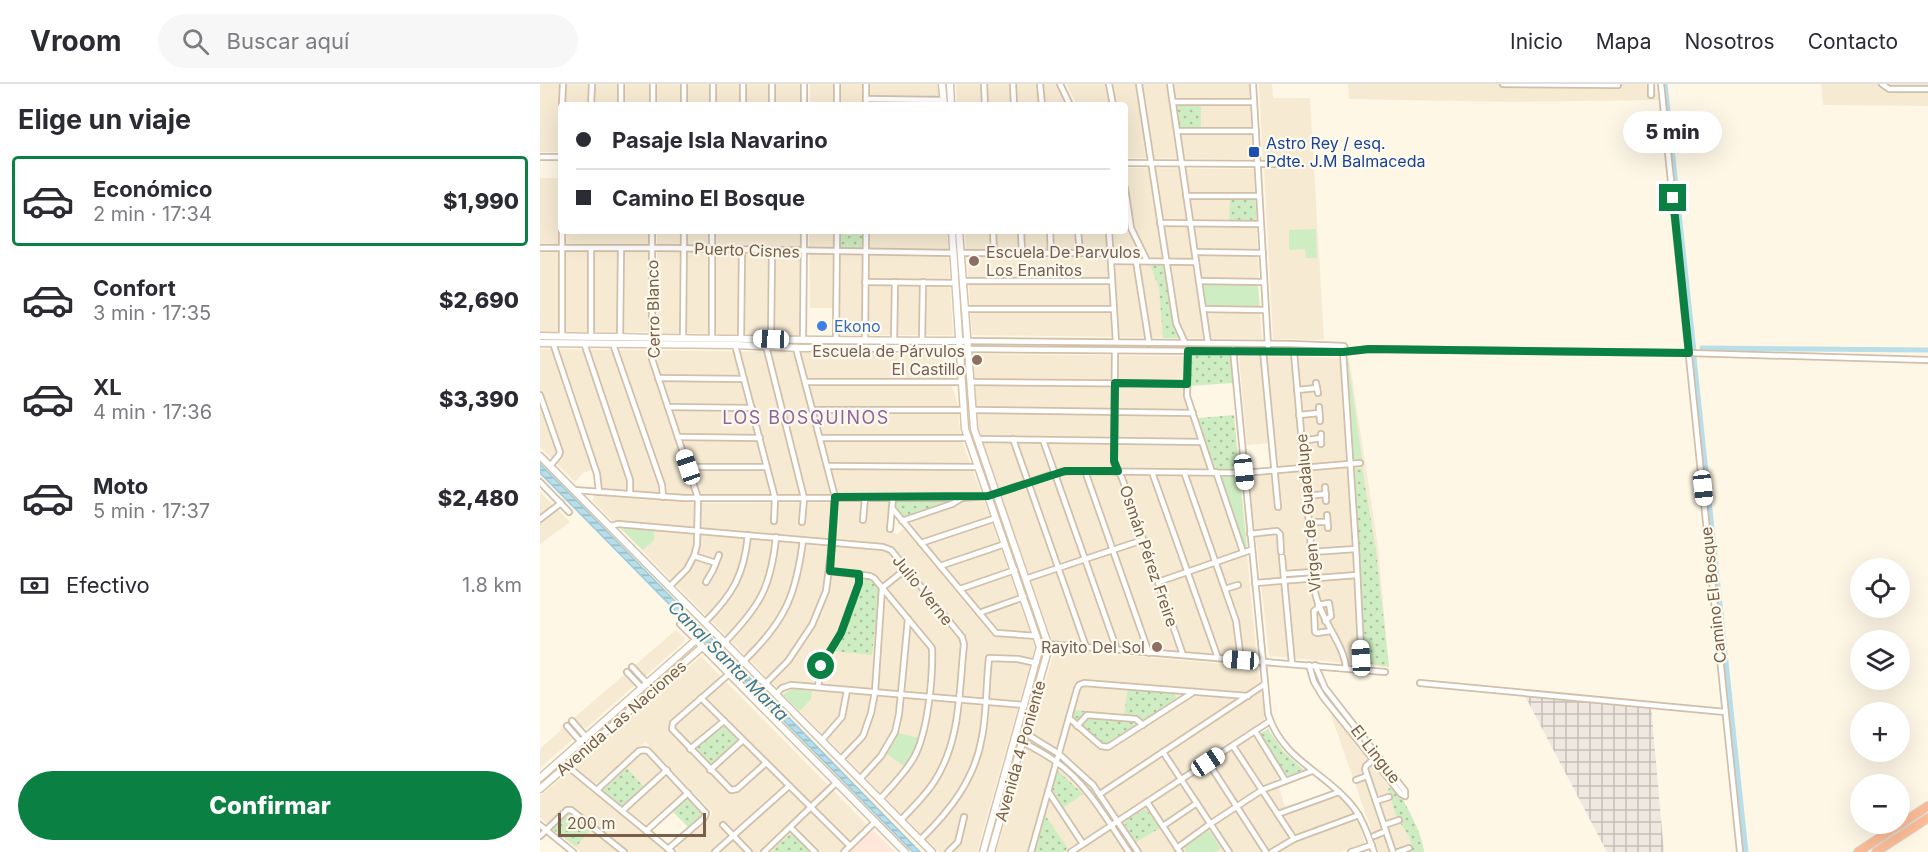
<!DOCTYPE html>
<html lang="es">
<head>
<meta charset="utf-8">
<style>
	:root { --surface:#fff; --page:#f7f7f7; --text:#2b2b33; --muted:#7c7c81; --line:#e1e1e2; --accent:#0b8043 }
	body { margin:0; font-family:Inter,sans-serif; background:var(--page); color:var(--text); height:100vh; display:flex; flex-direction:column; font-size:22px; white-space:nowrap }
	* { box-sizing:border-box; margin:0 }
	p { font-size:20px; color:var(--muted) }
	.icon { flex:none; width:33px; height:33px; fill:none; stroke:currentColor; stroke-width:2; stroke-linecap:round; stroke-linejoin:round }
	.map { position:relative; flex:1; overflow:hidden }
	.drawer { display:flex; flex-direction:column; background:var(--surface); width:540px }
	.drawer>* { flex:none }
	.guide { position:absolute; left:18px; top:18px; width:570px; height:132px; border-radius:6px; box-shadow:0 6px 24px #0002; display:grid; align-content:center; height:132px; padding:0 18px; background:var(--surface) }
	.fabs { position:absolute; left:1310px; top:474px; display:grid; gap:12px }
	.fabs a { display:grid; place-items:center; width:60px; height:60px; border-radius:50%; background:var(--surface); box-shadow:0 6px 24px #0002; font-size:30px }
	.scale { position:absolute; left:18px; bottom:15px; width:148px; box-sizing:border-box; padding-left:6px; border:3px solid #7a5f48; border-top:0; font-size:16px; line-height:21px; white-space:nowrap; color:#7a5f48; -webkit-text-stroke:4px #fffaee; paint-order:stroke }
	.end { position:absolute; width:27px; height:27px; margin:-14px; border:8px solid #0b8043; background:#fff; box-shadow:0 0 0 3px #fff }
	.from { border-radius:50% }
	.bubble { position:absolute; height:42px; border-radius:21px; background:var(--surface); box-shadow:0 6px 24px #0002; font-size:20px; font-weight:800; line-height:42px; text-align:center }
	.car { position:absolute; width:18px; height:36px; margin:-18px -9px; border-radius:8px; box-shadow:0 0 4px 2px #0007; background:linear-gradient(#fff 24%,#345 0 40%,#fff 0 76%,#345 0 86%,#fff 0) }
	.guide b { display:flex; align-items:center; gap:21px; height:57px; font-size:22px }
	.guide b+b { border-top:2px solid var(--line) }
	.guide i { width:15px; height:15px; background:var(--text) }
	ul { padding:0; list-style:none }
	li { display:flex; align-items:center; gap:18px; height:90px; margin:0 12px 9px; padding:0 6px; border:3px solid transparent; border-radius:6px }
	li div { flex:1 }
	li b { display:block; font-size:22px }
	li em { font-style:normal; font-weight:800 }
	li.selected { border-color:var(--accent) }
	li>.icon { width:54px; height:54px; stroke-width:1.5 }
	h2 { padding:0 18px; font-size:27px; line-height:72px }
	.pay { display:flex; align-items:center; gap:15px; height:66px; padding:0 18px; font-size:22px }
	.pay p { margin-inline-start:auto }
	.primary-button { display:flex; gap:12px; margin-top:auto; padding:12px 18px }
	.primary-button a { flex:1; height:69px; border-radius:36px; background:var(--accent); color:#fff; font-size:24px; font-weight:800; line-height:69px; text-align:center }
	header { display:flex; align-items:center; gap:36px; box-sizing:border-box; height:84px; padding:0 30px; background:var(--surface); border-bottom:2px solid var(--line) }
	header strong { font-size:28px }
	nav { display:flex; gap:33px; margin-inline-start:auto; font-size:21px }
	.search { width:420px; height:54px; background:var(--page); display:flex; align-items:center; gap:15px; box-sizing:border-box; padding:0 21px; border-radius:33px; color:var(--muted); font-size:22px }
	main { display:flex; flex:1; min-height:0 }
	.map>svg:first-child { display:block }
	.residential { fill:#f6ead3 }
	.commercial { fill:#ffe8d9 }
	.industrial { fill:url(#industrial-grid) }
	.grass { fill:#cfedc2 }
	.park { fill:url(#park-dots) }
	.water { fill:url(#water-rules); stroke:#9dccdd; stroke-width:1.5 }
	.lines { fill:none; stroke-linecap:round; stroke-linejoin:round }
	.canal { stroke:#b8deea; stroke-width:5 }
	.street-casing { stroke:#d1bfaa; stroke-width:8 }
	.secondary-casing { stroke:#d7c2aa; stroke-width:9 }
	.highway-casing { stroke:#dcd5cf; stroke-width:10 }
	.street { stroke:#fff; stroke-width:4.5 }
	.secondary { stroke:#fff; stroke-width:6 }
	.highway { stroke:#fdbc97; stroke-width:8 }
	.route { stroke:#0b8043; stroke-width:8 }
	.transit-dot { fill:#1a4fb4; stroke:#fffaee; stroke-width:2 }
	.education-dot { fill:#8d6e63; stroke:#fffaee; stroke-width:2 }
	.shop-dot { fill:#3f7fe0; stroke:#fffaee; stroke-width:2 }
	.labels { text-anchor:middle; stroke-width:4.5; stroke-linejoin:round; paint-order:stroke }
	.transit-label { font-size:16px; fill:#164399; stroke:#fffaee; text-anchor:start }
	.street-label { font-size:16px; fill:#7a5f48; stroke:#fffaee }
	.education-label { font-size:16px; fill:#785e54; stroke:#fffaee; text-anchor:end }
	.shop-label { font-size:16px; fill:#366cbe; stroke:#fffaee; text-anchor:start }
	.neighbourhood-label { font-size:18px; letter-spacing:1.5px; fill:#90639e; stroke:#fffaee }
	.water-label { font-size:18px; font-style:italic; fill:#3f7a8f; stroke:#fffaee }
</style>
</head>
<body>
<header>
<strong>Vroom</strong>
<div class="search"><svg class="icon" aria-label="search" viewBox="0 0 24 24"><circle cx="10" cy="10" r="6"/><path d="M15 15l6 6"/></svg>Buscar aquí</div>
<nav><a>Inicio</a><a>Mapa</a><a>Nosotros</a><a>Contacto</a></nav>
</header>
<main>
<section class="drawer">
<h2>Elige un viaje</h2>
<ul>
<li class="selected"><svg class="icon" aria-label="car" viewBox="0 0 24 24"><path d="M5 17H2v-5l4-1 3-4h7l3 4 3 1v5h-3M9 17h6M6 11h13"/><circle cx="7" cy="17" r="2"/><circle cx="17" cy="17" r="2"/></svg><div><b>Económico</b><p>2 min · 17:34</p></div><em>$1,990</em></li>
<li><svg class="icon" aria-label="car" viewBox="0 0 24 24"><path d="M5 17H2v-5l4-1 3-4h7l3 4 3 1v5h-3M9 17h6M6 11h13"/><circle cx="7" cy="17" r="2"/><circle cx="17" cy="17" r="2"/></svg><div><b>Confort</b><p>3 min · 17:35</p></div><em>$2,690</em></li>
<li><svg class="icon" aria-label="car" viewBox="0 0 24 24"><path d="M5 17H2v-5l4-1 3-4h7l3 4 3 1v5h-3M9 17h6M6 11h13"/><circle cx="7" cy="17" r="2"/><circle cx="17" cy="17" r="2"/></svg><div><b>XL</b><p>4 min · 17:36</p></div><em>$3,390</em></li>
<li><svg class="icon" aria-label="car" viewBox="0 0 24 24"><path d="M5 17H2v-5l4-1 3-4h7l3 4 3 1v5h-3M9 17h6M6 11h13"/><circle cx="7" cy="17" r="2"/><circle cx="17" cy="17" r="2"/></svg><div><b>Moto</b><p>5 min · 17:37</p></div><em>$2,480</em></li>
</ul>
<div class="pay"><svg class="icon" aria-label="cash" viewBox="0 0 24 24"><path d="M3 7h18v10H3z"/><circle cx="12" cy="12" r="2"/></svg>Efectivo<p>1.8 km</p></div>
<div class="primary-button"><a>Confirmar</a></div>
</section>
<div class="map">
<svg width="1388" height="768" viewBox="0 0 1388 768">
	<defs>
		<pattern id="industrial-grid" width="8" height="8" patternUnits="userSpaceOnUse" patternTransform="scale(1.5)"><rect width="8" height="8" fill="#eee8e0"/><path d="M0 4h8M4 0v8" fill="none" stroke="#c6bfb8"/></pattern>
		<pattern id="park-dots" width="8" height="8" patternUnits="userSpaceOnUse" patternTransform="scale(1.5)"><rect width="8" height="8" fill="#cfedc2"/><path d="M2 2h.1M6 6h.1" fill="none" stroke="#adc3a0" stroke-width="1.8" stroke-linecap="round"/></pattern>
		<pattern id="water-rules" width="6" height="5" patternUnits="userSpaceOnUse" patternTransform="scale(1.5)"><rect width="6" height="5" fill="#b8deea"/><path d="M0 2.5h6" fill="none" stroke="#9bb7c0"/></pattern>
	</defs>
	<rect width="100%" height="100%" fill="#fef7e6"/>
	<g class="residential">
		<path d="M0,0h109v21h-88v47h-21z"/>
		<rect x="117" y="0" width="144" height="21"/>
		<path d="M270,0h128l1,21h-129z"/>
		<path d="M416,0h101l11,21h-111z"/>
		<path d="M526,0h183l4,75 -128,-1v-53h-48z"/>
		<path d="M719,0h13l1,14h37l14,242 -51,-1 -9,-170 13,-1 -1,-7 -13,-1z"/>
		<path d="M808,0h307l3,16 -148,2 -161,-3z"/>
		<path d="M1281,0h107v22l-105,-1z"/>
		<path d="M585,84l129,1 5,111h-63l6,32h58l2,27 -143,-2 -6,-106h12v-7l5,9 5,-1z"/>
		<path d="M0,94h21v53h88l-1,101h-108z"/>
		<path d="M117,147h143v104l-143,-2z"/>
		<path d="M269,147h138l6,104h-114v-27h-29z"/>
		<path d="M425,147h141l7,106 -141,-2z"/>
		<path d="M0,265l402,5 4,16v14h5l6,17 4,37 20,55 -295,2 -84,-7 -1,-11 -3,-8 -14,3 -9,10 -35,-35z"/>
		<path d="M433,270l213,2 -1,38 58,162 4,-1 10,104 -205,-19 -74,-210z"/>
		<path d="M701,272l108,2 29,188 11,121 -118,-11 -2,-2 -20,-175 5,-4 23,-1 -4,-31 -26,2 -8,-87z"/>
		<path d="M0,408l30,30 -30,22z"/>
		<path d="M54,409l100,10 197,-1 -4,29 10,3 11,-9v-5l52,-18 24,-2 51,147 -58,205h-38l-346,-351z"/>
		<path d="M136,546l9,8 -1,4 -98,86 -3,-1 -9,-9z"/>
		<path d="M515,565l203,18 7,50 -1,3 -13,9 30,48 -5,2 11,33 53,-16 12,14 7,13 6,20 -24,9h-345z"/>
		<path d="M161,572l166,169 -28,27h-162l-1,-5 37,-34 -68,-71 -47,41h-4l-18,-15v-3z"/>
		<path d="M792,630l74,94 15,31 1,13h-43l-48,-137z"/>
		<path d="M23,644l9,10 -1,3 -31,27v-19z"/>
		<path d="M102,669l3,1 17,17 -18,16 -17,-19z"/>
		<path d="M27,689h3l96,79h-85l-41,-34v-22z"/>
		<path d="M125,690l19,19 -37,33 -21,-17z"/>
	</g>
	<path class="commercial" d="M333,746l22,22h-45z"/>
	<path class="industrial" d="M985,612l126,10 13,146h-57z"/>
	<g class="grass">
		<path d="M776,145l1,29h-11l-1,-9 -16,1v-20z"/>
		<path d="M663,200l55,1 2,23 -54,-1z"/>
		<path d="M808,275l14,100 -9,1 -7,-100z"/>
		<path d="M680,393h20l7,70 -2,1z"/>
		<path d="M84,443l30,2v11l-11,10 -21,-21z"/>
		<path d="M252,605l20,2 -1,8 -11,12 -17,-16z"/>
		<path d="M357,649l23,5 -15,29 -19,-14 7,-9z"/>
		<path d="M667,747l3,1 10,15v2l-5,3h-29l-2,-6z"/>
	</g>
	<g class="park">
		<path d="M636,20h25v25l-21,1z"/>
		<path d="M690,114h25l2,25h-28z"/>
		<rect x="299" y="150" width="25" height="17"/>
		<path d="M610,180h14l9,58 9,16h-19l-4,-50z"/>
		<path d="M649,269l42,1 2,29 -43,3z"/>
		<path d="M694,331l5,54h-25l-16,-51z"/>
		<path d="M822,384l14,82 13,117 -23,-4 -13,-194z"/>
		<path d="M355,417h59l-51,17 -8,-9z"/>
		<path d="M321,492l9,1 10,10 -8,68 -38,-4c12,-23 26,-50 27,-75z"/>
		<path d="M588,605l47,5 1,5 -68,44h-4l-32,-26 3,-7 49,5z"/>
		<path d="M182,642h3l12,13v3l-23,21h-4l-12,-13v-3z"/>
		<path d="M728,645l16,23 20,18 -17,6 -28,-42z"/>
		<path d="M87,684l17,19 -20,19h-3l-17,-13v-4z"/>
		<path d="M518,687l25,23 -20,14 -12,-19z"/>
		<path d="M855,701c10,19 27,46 29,67h-12c1,-15 -9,-23 -15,-35 -4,-9 -6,-19 -9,-28z"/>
		<path d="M147,714l3,1 12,13v3l-14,12 -16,-16z"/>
		<path d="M605,725l2,1 13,18 -24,14 -11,-17v-4z"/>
		<path d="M31,729l20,16 -15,18 -24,-18z"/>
		<path d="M505,731l23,34 -5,3h-28z"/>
		<path d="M250,750l3,1 17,17h-35l-2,-2z"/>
	</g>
	<path class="water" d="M0,380l48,48 332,340h-7l-373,-379z"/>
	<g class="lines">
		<g class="canal">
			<path d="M1125,0l29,267"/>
			<path d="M1162,264l226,2"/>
			<path d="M1154,274l52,494"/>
		</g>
		<g class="street-casing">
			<g id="street">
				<path d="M444,0l1,21"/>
				<path d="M473,0l1,21"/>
				<path d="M500,0l2,21"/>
				<path d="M520,0l10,21"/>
				<path d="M569,0l4,21"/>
				<path d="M599,0l37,239 9,20"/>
				<path d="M630,0l38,259"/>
				<path d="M713,0l15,262"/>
				<path d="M963,0l115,1"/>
				<path d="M1111,0v11"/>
				<path d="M1121,0l79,768"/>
				<path d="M1342,0l7,5h39"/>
				<path d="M326,15l77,1"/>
				<path d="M633,18h81"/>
				<path d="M22,21l1,-21"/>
				<path d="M51,21l1,-21"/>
				<path d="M81,21v-21"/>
				<path d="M113,21v-21"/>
				<path d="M144,21v-21"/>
				<path d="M173,21v-21"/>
				<path d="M203,21v-21"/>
				<path d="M232,21v-21"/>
				<path d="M264,21v-21"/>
				<path d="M297,21v-21"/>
				<path d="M326,21v-21"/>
				<path d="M637,47h79"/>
				<path d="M0,73h21"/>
				<path d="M585,79l150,1"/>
				<path d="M585,104l6,40 16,33"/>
				<path d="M646,112h73"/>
				<path d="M620,139l101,1"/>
				<path d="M112,147v128l46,139 -1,47 -3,11 -7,13 -18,18"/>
				<path d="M453,147l1,22"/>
				<path d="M481,147l1,22"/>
				<path d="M510,147l1,22"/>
				<path d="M538,147l2,22"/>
				<path d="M569,147l7,111"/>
				<path d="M0,164h128l285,5"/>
				<path d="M51,164v89"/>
				<path d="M655,168l68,1"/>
				<path d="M421,169h150"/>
				<path d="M571,177l85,1"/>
				<path d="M596,177l13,82"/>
				<path d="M423,197h149"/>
				<path d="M659,197l65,1"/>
				<path d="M325,198l90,1"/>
				<path d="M424,225h150"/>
				<path d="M663,225l63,1"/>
				<path d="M22,253v-106"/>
				<path d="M80,253l1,-89"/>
				<path d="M143,253l1,-106"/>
				<path d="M172,254v-107"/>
				<path d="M201,254l1,-88"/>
				<path d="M231,255l1,-88"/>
				<path d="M263,256l1,-109"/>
				<path d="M296,256l1,-109"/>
				<path d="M325,257l1,-110"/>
				<path d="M354,257l1,-59"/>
				<path d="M382,257l1,-59"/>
				<path d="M427,257l324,3 53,2 1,3 -2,3 13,197 -45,3"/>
				<path d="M13,259l44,131 2,18"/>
				<path d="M44,259l46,137v14"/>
				<path d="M73,260l49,141 1,12"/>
				<path d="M195,261l40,153 -1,23"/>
				<path d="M226,262l38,152 -2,24"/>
				<path d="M427,265l376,3 26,-3 320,4 239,7"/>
				<path d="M693,265l35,365c14,45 53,56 81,88 13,14 19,33 25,50"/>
				<path d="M575,266l-1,113 8,15 61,177"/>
				<path d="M648,267l-1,45 25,76"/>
				<path d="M723,267l15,156"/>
				<path d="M754,268l21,240c5,27 29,52 31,76"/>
				<path d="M118,294l86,1"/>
				<path d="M265,298h157"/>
				<path d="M430,298l217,2"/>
				<path d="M776,299l2,10"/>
				<path d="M757,306l20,-2"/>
				<path d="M0,311l20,57 -1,3 -9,11"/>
				<path d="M128,323l84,1"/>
				<path d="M779,323l1,14"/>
				<path d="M272,326h151"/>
				<path d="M432,326l221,3"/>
				<path d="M759,331l20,-2"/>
				<path d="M781,350v10"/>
				<path d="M138,353l82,1"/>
				<path d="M280,354h148"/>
				<path d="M437,355l225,3"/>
				<path d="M473,355l73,208"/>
				<path d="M503,356l74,210"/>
				<path d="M762,357l19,-3"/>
				<path d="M287,382l151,1"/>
				<path d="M148,383h79"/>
				<path d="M545,387l64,182"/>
				<path d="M612,388l66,186"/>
				<path d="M644,388l52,149 5,39"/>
				<path d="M676,388l27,80"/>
				<path d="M0,398l29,30"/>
				<path d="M785,403l1,14"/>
				<path d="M34,406l110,8h278l27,-2 67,-23 14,-2 174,2 116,-10"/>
				<path d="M766,412l20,-2"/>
				<path d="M352,424l104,125 41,3"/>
				<path d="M787,431l1,13"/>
				<path d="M0,435l21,-16"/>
				<path d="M323,436l2,-22"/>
				<path d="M362,437l50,-17 10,-6"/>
				<path d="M769,438h18"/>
				<path d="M71,442l7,-2 265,23 8,3 71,87 2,7c-5,46 -3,97 -30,138 -9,14 -22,26 -33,38"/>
				<path d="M350,445l3,-31"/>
				<path d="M710,450l27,-3 3,3 1,18"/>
				<path d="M381,459l75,-25"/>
				<path d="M816,465l6,121"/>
				<path d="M154,472l22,7"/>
				<path d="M742,473l10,107"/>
				<path d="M400,482l65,-22"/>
				<path d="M290,487l40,5 4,2 58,70c1,29 -4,86 -19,111 -9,15 -21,27 -33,40"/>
				<path d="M744,490l29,-2"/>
				<path d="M485,495l118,-39"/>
				<path d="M166,498l7,-12 6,-15"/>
				<path d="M618,498l93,-32"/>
				<path d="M715,499l102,-8"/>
				<path d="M420,505l55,-19"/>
				<path d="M685,505l13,-4"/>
				<path d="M778,521l11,-2 2,13 -6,5"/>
				<path d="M779,523l-5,4 1,21 2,1 14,-2"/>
				<path d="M439,529l45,-16"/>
				<path d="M165,538c28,-28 39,-47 43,-87"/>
				<path d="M140,540l16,16"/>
				<path d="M185,558c35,-36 46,-55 51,-105"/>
				<path d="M508,560l337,28"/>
				<path d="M204,577c41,-40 52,-65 59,-121"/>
				<path d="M769,581l5,17 9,15 78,97 4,2"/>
				<path d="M775,581l10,23 80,103v5"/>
				<path d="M92,583l15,16"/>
				<path d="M87,588l15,16"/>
				<path d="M189,590l-56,49 -1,6 59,61 6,-1 29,-26"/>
				<path d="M226,599l22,-22 24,-36 14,-34 6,-46 3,-48 -39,-149"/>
				<path d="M880,599l305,29"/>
				<path d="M278,603l3,-21 20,-33 18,-50v-9"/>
				<path d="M236,610l6,-6 9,-3 234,20"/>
				<path d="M161,614l149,148"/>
				<path d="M529,634l32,28 7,1 84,-54"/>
				<path d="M32,637l14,16"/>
				<path d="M27,642l14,16"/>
				<path d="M537,642l10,-11 49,4 7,6"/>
				<path d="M715,647l30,49"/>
				<path d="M485,649l34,21 34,31 45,67"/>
				<path d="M282,656l20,-23 5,-27"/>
				<path d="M483,658c11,6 22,12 32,19 32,22 52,59 74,91"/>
				<path d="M693,662l61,93"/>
				<path d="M150,665l34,-28"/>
				<path d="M623,668l66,100"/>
				<path d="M301,675l22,-23 8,-23 4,-21 7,-104 24,-19"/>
				<path d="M834,675l-8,7 -1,3 28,83"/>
				<path d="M668,678l58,90"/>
				<path d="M26,681l106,87"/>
				<path d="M170,686l33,-30"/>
				<path d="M320,695l21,-23 14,-24 4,-18 9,-95"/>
				<path d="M816,696l11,-4"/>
				<path d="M57,706l42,-39 5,-1 4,1 58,62 -2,5 -36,31"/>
				<path d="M508,707l35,53"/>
				<path d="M560,710l165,-110"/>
				<path d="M836,717l13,-4"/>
				<path d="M607,718l33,50"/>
				<path d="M82,727l45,-41"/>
				<path d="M738,730l61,-22"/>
				<path d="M0,741l33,27"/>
				<path d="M183,741l26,27"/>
				<path d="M844,741l15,-5"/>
				<path d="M623,742l34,-23"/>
				<path d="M251,744l24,24"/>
				<path d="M106,747l42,-38"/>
				<path d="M0,752l27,-26h4l53,42"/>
				<path d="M834,752l12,-5"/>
				<path d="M380,756c30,-29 55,-61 62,-103 5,-26 4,-53 7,-79l29,1 18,4"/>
				<path d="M637,764l33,-24 52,-34 50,-19"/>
				<path d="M175,768l74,-66"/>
				<path d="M224,768l72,-69"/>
				<path d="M304,768l31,-30"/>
				<path d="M408,768l10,-10 6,-25"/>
				<path d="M491,768l46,-163 2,-4 5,-2 164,13"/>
				<path d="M531,768l199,-131"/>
				<path d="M732,768l22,-13 65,-24"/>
				<path d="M811,768l21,-7"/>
				<path d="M858,768l11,-4"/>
			</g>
		</g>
		<g class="secondary-casing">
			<g id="secondary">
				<path d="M402,0l2,21"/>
				<path d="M410,0l1,21"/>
				<path d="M412,147l13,198 75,218 -57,205"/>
				<path d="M419,147l15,198 75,218 -58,205"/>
				<path d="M0,252c141,2 282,5 423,5"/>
				<path d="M0,259l195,2 66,3h163"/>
				<path d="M0,372l392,396"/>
				<path d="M0,694l156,-138 209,212"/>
				<path d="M0,705l162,-142"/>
			</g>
		</g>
		<g class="highway-casing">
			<g id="highway">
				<path d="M1318,768l70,-46"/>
				<path d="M1336,768l52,-34"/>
			</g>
		</g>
		<use href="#street" class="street"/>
		<use href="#secondary" class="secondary"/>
		<use href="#highway" class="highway"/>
	</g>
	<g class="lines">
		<path class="route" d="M281,582l20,-33 18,-50v-9l-29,-3 5,-74 153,-1 77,-25h53l-4,-10 1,-78 72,1 1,-33 155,1 26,-3 320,4 -16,-155"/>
	</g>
	<rect class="transit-dot" x="708" y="62" width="12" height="12" rx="3"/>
	<g class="education-dot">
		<circle cx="434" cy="177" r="6"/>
		<circle cx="437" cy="276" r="6"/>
		<circle cx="617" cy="563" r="6"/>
	</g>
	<circle class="shop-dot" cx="282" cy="242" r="6"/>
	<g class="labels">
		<g class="transit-label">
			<text x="726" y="65">Astro Rey / esq.<tspan x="726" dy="18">Pdte. J.M Balmaceda</tspan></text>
		</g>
		<g class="street-label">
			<text transform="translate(207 166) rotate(2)" y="6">Puerto Cisnes</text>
			<text transform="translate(113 225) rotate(-91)" y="6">Cerro Blanco</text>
			<text transform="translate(768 429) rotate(-95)" y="6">Virgen de Guadalupe</text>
			<text transform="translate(609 472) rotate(71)" y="6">Osmán Pérez Freire</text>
			<text transform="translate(383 506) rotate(51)" y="6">Julio Verne</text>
			<text transform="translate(1173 511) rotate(-96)" y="6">Camino El Bosque</text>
			<text transform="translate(81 634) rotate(-41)" y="6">Avenida Las Naciones</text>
			<text transform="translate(480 667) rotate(-74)" y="6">Avenida 4 Poniente</text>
			<text transform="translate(836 670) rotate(52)" y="6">El Lingue</text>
		</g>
		<g class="education-label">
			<text x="446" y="174" text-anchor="start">Escuela De Parvulos<tspan x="446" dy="18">Los Enanitos</tspan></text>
			<text x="425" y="273">Escuela de Párvulos<tspan x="425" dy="18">El Castillo</tspan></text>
			<text x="605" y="569">Rayito Del Sol</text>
		</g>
		<g class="shop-label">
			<text x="294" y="248">Ekono</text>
		</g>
		<g class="neighbourhood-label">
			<text x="266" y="340">LOS BOSQUINOS</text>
		</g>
		<g class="water-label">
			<text transform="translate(188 577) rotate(45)" y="6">Canal Santa Marta</text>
		</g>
	</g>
</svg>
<div class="fabs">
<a><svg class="icon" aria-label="locate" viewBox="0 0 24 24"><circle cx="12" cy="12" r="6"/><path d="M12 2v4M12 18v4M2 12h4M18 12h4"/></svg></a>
<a><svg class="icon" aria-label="layers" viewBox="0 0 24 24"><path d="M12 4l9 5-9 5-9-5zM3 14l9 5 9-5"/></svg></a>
<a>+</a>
<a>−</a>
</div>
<div class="scale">200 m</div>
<i class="end from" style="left:281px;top:582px"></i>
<i class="end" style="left:1133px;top:114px"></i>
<div class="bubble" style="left:1083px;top:27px;width:99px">5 min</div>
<i class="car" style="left:231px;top:255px;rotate:272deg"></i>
<i class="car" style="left:148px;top:383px;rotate:341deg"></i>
<i class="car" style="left:704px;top:388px;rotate:174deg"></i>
<i class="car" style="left:1163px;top:404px;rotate:174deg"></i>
<i class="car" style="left:821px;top:574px;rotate:357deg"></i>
<i class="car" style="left:701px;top:576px;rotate:274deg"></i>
<i class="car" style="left:668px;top:678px;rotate:56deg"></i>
<div class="guide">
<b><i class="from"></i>Pasaje Isla Navarino</b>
<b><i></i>Camino El Bosque</b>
</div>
</div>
</main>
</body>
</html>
